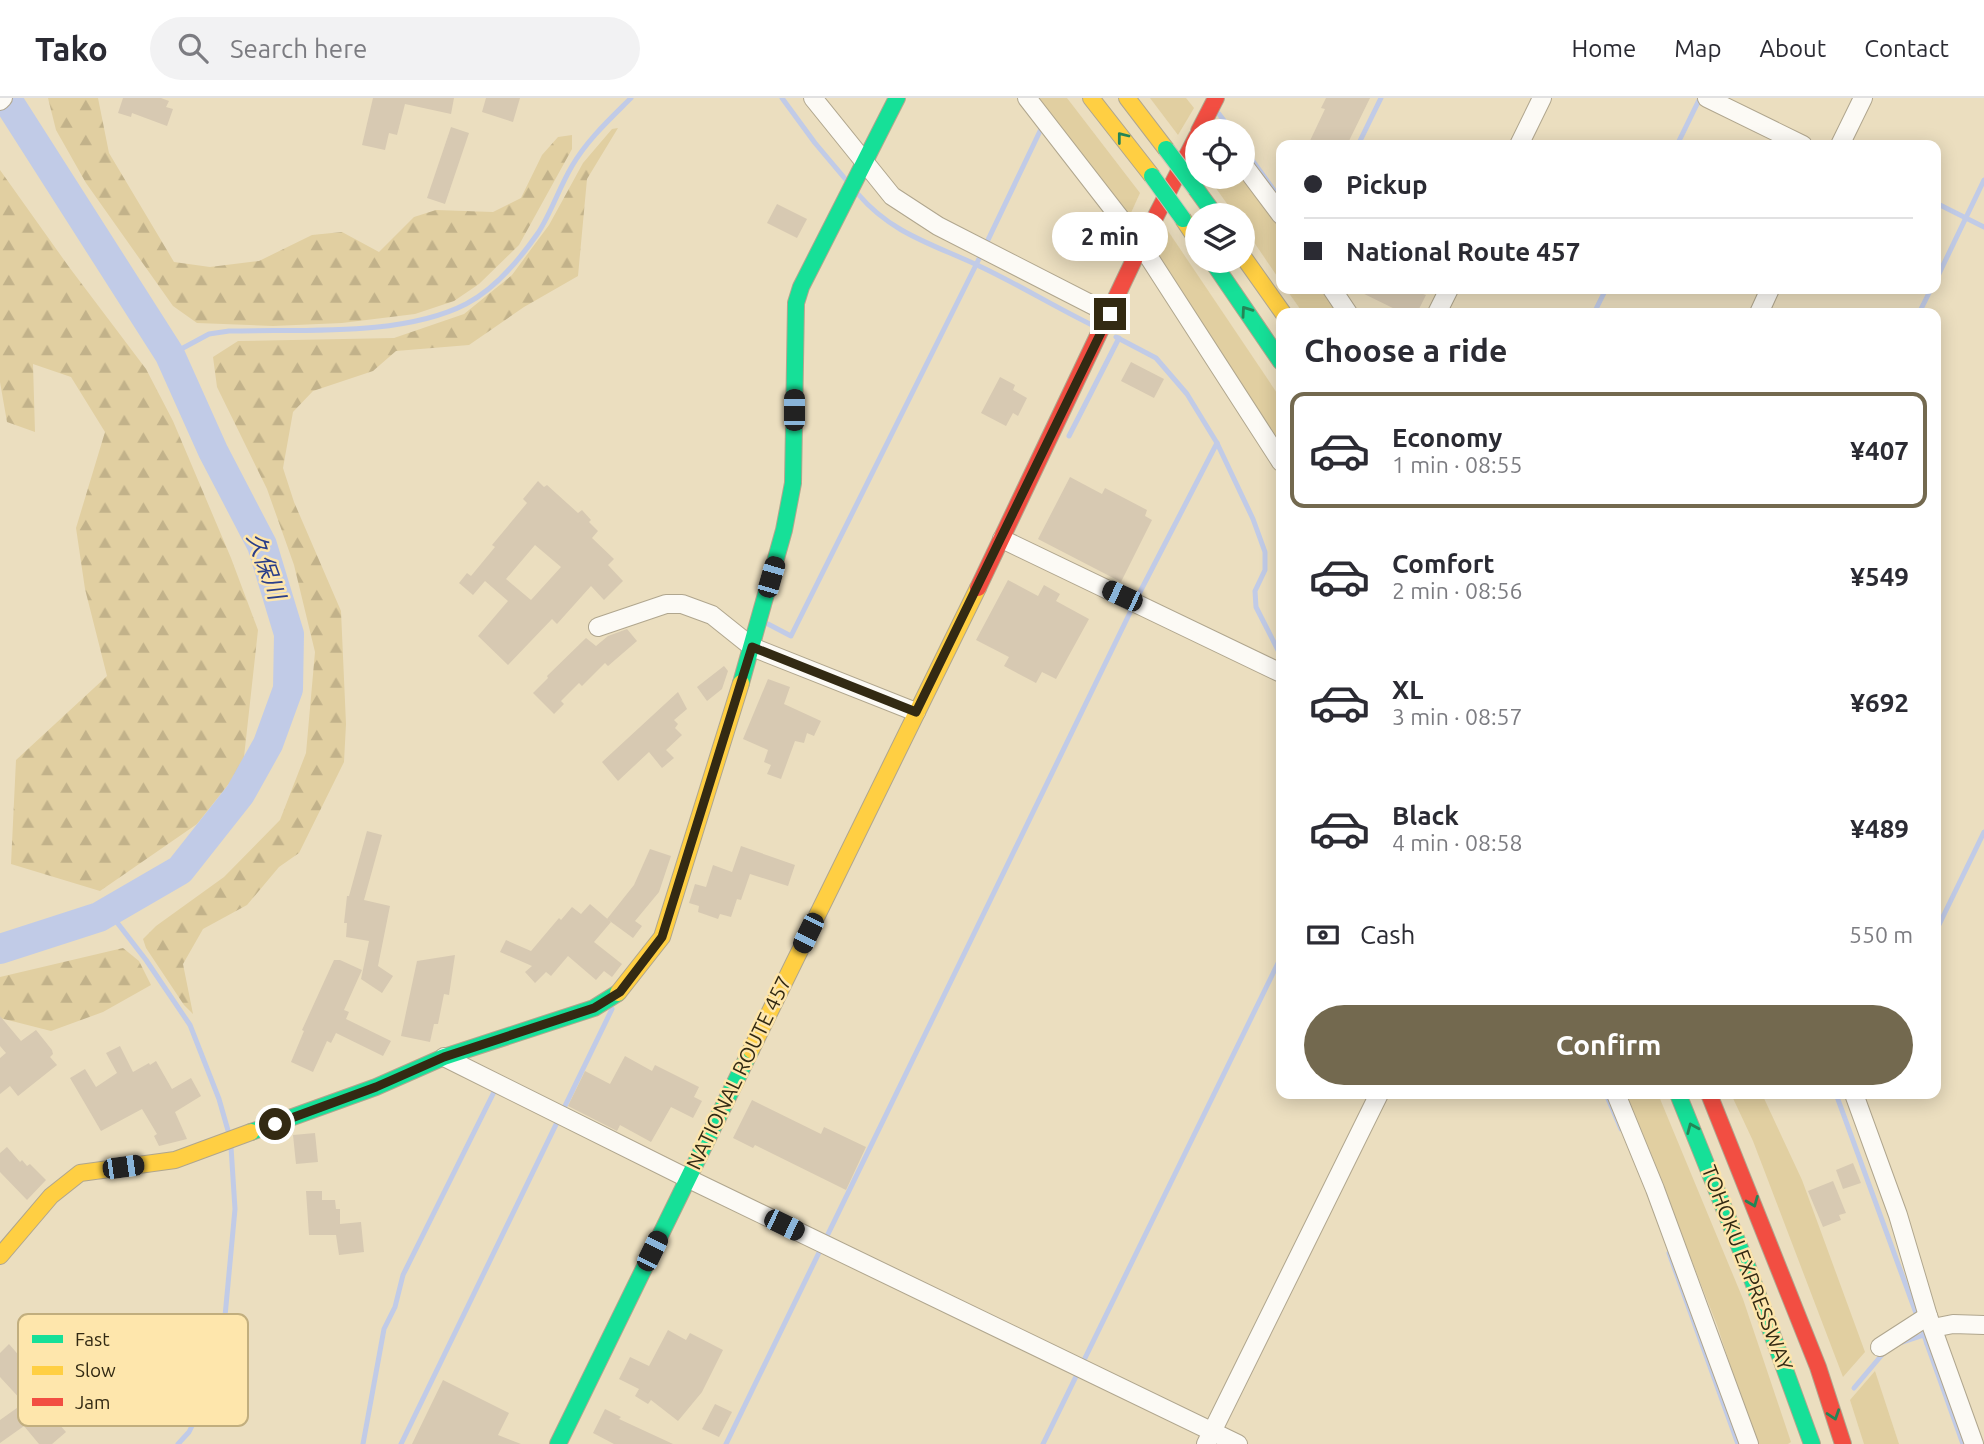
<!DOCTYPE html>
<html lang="en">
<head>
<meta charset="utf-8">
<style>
	:root { --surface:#fff; --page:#f2f2f3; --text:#2b2b33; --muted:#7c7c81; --line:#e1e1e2; --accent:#73694f }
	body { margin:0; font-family:Ubuntu,"Noto Sans JP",sans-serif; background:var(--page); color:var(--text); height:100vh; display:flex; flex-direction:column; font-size:26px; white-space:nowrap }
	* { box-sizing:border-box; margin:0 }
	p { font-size:23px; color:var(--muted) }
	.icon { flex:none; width:38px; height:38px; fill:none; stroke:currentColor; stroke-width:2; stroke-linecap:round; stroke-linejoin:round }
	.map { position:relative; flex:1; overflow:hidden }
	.drawer { position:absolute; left:1276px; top:210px; width:665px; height:791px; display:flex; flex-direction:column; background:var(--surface); border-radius:14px; box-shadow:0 4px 18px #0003 }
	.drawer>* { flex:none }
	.hud { position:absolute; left:1276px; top:42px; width:665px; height:154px; border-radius:14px; box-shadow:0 4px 18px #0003; display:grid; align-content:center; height:154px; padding:0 28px; background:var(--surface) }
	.buttons { position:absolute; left:1185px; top:21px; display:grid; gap:14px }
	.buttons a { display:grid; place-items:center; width:70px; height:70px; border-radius:50%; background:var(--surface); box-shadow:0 4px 18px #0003; font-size:35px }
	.end { position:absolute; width:32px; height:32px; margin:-16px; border:9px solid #332a13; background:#fff; box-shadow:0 0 0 4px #fff }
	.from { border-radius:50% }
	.bubble { position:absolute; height:49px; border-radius:24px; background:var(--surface); box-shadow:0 4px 18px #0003; font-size:23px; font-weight:700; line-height:49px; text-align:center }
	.car { position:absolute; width:21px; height:42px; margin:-21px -10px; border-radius:9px; box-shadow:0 0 5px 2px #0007; background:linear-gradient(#222 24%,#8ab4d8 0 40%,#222 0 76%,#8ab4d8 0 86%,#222 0) }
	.hud b { display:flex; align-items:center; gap:24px; height:66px; font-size:26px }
	.hud b+b { border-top:2px solid var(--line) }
	.hud i { width:18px; height:18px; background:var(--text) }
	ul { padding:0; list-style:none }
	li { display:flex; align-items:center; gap:21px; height:116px; margin:0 14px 10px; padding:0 14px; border:4px solid transparent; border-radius:14px }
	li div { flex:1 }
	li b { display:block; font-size:26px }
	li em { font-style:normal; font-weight:700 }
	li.active { border-color:var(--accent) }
	li>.icon { width:63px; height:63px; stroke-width:1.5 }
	h2 { padding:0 28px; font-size:32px; line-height:84px }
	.pay { display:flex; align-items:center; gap:18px; height:77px; padding:0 28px; font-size:26px }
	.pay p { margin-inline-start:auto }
	.primary-button { display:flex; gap:14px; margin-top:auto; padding:14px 28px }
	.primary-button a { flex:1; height:80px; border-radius:42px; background:var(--accent); color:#fff; font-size:28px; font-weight:700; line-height:80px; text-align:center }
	header { display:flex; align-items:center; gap:42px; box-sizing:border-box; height:98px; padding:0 35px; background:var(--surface); border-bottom:2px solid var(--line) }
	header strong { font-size:33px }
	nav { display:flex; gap:38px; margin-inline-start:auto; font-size:24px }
	.search { width:490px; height:63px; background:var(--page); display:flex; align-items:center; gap:18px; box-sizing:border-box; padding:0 24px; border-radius:38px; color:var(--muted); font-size:26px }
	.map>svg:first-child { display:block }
	.green { fill:#e1cfa1 }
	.forest { fill:url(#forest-firs) }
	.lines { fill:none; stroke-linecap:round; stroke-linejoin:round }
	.stream { stroke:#c1cbe7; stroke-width:5 }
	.river { stroke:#c1cbe7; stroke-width:30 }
	.building { fill:#d7c9b2; fill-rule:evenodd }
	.street-casing { stroke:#b0a68e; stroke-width:20 }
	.fast-casing { stroke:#b0a68e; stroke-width:18 }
	.slow-casing { stroke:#b0a68e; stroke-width:18 }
	.jam-casing { stroke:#b0a68e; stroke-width:18 }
	.street { stroke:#fcfaf5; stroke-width:18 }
	.fast { stroke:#16e098; stroke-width:16 }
	.slow { stroke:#ffcf43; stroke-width:16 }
	.jam { stroke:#f24e42; stroke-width:16 }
	.fast-bridge-casing { stroke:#cbc4b4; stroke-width:18; stroke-linecap:butt }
	.fast-bridge { stroke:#16e098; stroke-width:16 }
	.oneway { stroke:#248556 }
	.route { stroke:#332a13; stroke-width:9 }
	.labels { text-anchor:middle; stroke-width:5; stroke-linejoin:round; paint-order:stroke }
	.street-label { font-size:21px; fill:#332a13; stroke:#fee6ac }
	.water-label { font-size:23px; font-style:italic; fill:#2a3e89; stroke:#fee6ac }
	.key { fill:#fee6ac; stroke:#c1ae7e; stroke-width:2 }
	.key-label { font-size:19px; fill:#332a13 }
</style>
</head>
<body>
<header>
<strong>Tako</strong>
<div class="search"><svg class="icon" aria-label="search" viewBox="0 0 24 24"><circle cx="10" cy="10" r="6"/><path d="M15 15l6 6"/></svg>Search here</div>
<nav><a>Home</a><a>Map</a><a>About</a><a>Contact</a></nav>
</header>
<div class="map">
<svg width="1984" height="1346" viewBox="0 0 1984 1346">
	<defs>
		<pattern id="forest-firs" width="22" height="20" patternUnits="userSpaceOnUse" patternTransform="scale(1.75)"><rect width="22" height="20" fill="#e1cfa1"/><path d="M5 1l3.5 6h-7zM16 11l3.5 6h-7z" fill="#c2b28a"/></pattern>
	</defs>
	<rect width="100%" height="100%" fill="#ebdebf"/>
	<g class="green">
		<path d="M1034,0h33l73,95 -10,22 -11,-7z"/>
		<path d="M1150,0h36l8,10 -16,27z"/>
		<path d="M1243,74l38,54v56l-38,-56 -1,-11h-7l-27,-38h34z"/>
		<path d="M1162,124l119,177v48l-128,-199z"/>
		<path d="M1286,191h37l16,24h-36z"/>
		<path d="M1626,996h32l85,205 48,143 -3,2h-32l-39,-119z"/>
		<path d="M1731,996h31l40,86 63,172 -22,25 -90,-236z"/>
		<path d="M1875,1273l24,73h-35l-14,-44z"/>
	</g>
	<g class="forest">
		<path d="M48,0h50l11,55 65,109 36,5 49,-6 53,-26 30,-3 37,20 35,-35 22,-7 57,2 28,-14 21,-43 16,-18 14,-2v14l-53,96 -40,39 -25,17 -39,13 -73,9 -69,3 -76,-3 -24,-17 -87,-123 -30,-53z"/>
		<path d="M618,30l-31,51 -9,97 -54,31 -55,38 -73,6 -23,20 -60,20 -20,21 -10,56 11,34 47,109 5,113 -2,38 -45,91 -20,14 -32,38 -44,24 -20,35 10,50 -9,-9 -38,-57 -3,-9 13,-13 68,-49 56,-57 26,-67 9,-101 -21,-87 -27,-76 -50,-102 -4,-30 25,-16 156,-3 70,-24 48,-39 37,-50 34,-62 29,-34z"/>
		<path d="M0,72l69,97 77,102 27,52 58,137 27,72 -15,136 -46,58 -97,67 -89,-27 5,-104 91,-84 -22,-87 -9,-61 29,-96 -34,-55 -38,-13 2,68 -28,-10 -7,-40z"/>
		<path d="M123,850l16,13 12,24 -48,27 -52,19 -51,-13v-41z"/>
	</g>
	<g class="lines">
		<g class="stream">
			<path d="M782,0l33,45 32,38"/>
			<path d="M1219,16l13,17"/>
			<path d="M1358,47l23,-47"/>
			<path d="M1677,47l23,-47"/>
			<path d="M1242,48l39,54"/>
			<path d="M858,96c33,39 74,50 119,71 39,18 76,41 115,60"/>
			<path d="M1936,105l48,24"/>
			<path d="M1936,182l48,-100"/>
			<path d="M1594,215l12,-24"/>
			<path d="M1919,215l12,-24"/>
			<path d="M1116,239l40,21 31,36 30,49 36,76 12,33v18l-10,21 1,16 25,49"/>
			<path d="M170,257l39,-21 20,-3c72,-2 173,6 237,-27 29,-15 54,-45 72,-71 13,-20 21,-45 34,-67 15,-26 38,-47 59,-68"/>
			<path d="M1069,338l50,-98"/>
			<path d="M768,526l23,12 185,-371 65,-136"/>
			<path d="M109,814l37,48 44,65 29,74 10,35"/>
			<path d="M1936,833l48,-99"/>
			<path d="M1606,996l15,35"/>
			<path d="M1836,996l88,241"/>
			<path d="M1669,1155l69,191"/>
			<path d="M1900,1245l24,-8 3,9 5,-2"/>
			<path d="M1927,1246l36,100"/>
			<path d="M1854,1290l32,-38"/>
			<path d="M178,1346l11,-12 31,-62 15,-161 -4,-62"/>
			<path d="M363,1346l21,-115 11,-22 8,-32 92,-185"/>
			<path d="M401,1346l211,-435"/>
			<path d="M726,1346l414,-852 77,-149"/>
			<path d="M1043,1346l238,-487"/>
		</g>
		<path class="river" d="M0,851l99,-32 81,-47 60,-76 28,-50 20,-55 1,-55 -27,-89 -49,-94 -43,-96 -164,-257"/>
	</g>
	<g class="building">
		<path d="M123,0h38l8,3 -3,6 7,2 -6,17 -35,-13 -1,4 -13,-4z"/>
		<path d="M373,0h81l-3,16 -46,-10 -8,31 -8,-2 -4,17 -23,-5z"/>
		<path d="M486,0h34l-7,24 -31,-10z"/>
		<path d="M1326,0h44l-23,47h-39l17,-36 -4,-1z"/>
		<path d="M451,29l18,6 -24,71 -18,-6z"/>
		<path d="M777,106l30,15 -10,19 -30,-15z"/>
		<path d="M1354,191h72l-3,5 3,1 -9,18h-14z"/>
		<path d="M1131,264l33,17 -10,19 -33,-17z"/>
		<path d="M1000,279l15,8 -2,5 14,8 -9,18 -5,-3 -7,13 -25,-13z"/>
		<path d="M1070,379l32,17 3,-6 42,22 -2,6 7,4 -31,62 -83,-43z"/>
		<path d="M538,383l6,6 3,-2 31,28 4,-3 9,10 -2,2 9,9 -6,7 22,21 -6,6 15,16 -19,19 -13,-14 -34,38 -5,-5 -44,46 -30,-29 30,-35 -23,-20 -12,14 -14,-12 8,-10 4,3 24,-29 -3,-2 35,-42 -4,-4zM535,447l26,22 -30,33 -25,-21z"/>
		<path d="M1008,482l30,16 6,-11 16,9 -4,7 33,18 -33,60 -14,-7 -6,11 -32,-17 5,-9 -33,-17z"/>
		<path d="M627,531l10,12 -29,25 -3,-3 -23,23 -3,-3 -18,18 3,3 -10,10 -21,-21 15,-15 -1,-2 39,-38 10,8 12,-10z"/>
		<path d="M724,568l4,5 -6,18 -15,12 -10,-14z"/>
		<path d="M768,581l22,8 -6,17 37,17 -7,15 -7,-3 -3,10 -9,-2 -14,38 -14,-5 4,-9 -7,-3 4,-12 -25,-11z"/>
		<path d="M678,594l9,17 -13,11 4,4 -3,4 7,7 -16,15 8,8 -12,10 -13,-16 -31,29 -16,-19z"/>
		<path d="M367,733l15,4 -18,65 26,6 -12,60 15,10 -11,17 -21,-14 8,-38 -23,-4 1,-14h-3l3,-27h2z"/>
		<path d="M741,748l54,19 -7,21 -38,-12 -9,26 -4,-1 -6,18 -11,-3 -2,5 -20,-7 1,-6 -10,-3 6,-19 11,3 7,-22 19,7z"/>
		<path d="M650,751l21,7 -12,36 -24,29 7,5 -9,12 -26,-19 27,-34z"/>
		<path d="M590,806l21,18 -17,20 28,22 -10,13 -8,-6 -8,9 -28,-24 -17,20 -5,-4 -11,11 -10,-11 7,-6 -32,-14 6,-12 25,11 28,-33 2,2 11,-13 9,7z"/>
		<path d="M455,857l-6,40 -5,-1 -6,30h-4l-4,18 -29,-6 16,-75z"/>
		<path d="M334,862h6l22,10 -18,40 5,2 -3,7 45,22 -8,15 -47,-23 -5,10 -4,-2 -14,31 -22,-10 13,-31 -2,-1z"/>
		<path d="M0,918l21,25 15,-11 16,20 1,4 -3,3 7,8 -39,31 -8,-10 -10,8v-36l6,-5 -6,-7z"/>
		<path d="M120,948l13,26 16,-9 1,2 6,-4 16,28 19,-11 10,18 -26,16 12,27 -28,7 -5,-10 3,-2 -15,-25 -41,22 -31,-53 15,-9 11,18 21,-14 -11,-20z"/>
		<path d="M625,958l27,15 3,-6 44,22 -5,10 8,4 -9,17 -22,-11 -20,35 -31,-17 -3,6 -49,-25 17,-35 25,13z"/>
		<path d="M752,1002l69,34 3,-7 42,20 -20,43 -91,-45 -2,3 -20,-10z"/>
		<path d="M315,1035l3,29 -22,2 -3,-29z"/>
		<path d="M7,1049l13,15 2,-2 5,6 3,-2 16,16 -19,20 -27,-28v-19z"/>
		<path d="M1853,1065l8,20 -18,6 -7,-19z"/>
		<path d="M1833,1083l13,32 -7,2 2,5 -18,7 -15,-36z"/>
		<path d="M306,1093h16v9h13l1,9h4v15l21,-2 3,30 -25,3 -3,-20h-27z"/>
		<path d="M668,1232l18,10 4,-7 33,17 -21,42 -24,29 -27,-21 -3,4 -13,-8 4,-7 -20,-10 11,-22 19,9z"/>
		<path d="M9,1246l38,44 -5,4 6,7 -6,6 24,27 -14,12h-13l-15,-18 -24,17v-23l24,-17 -24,-26v-24z"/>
		<path d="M443,1282l66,33 -11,22 23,9h-109z"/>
		<path d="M715,1306l17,8 -13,25 -17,-8z"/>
		<path d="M605,1311l16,8 -2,2 54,25h-59l-21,-11z"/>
	</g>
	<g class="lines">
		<g class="street-casing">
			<g id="street">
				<path d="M813,0l79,98 46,30 172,88"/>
				<path d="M1027,0l114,147 140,217"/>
				<path d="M1707,0l96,47"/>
				<path d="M0,3l3,-3"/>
				<path d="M1519,47l23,-47"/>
				<path d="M1840,47l23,-47"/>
				<path d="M1242,65l39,52"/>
				<path d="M1332,191l16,24"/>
				<path d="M1437,215l12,-24"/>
				<path d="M1759,215l11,-24"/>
				<path d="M1002,441l279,134"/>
				<path d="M598,529l68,-23h16l30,11 40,32 164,65"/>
				<path d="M444,959l243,121 551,266"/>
				<path d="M1616,996l39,95 94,255"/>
				<path d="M1854,996l44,121 30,101 46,128"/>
				<path d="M1933,1230l20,-4 31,1"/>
				<path d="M1880,1249l48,-31"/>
				<path d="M1206,1346l173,-350"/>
			</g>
		</g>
		<g class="fast-casing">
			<g id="fast">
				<path d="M1196,91l19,26"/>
				<path d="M1212,163l69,101"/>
				<path d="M741,585l43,-153 9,-47 3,-180 5,-16 96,-189"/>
				<path d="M1678,996l70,174 64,176"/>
				<path d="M251,1034l125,-45 68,-30 150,-49 24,-15"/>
				<path d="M558,1346l193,-394"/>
			</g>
		</g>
		<g class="slow-casing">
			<g id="slow">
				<path d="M1091,0l61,78"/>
				<path d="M1127,0l39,51"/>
				<path d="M1183,121l14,21"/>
				<path d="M1242,157l41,58"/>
				<path d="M618,895l44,-56 79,-254"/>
				<path d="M751,952l227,-462"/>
				<path d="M0,1158l51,-60 29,-23 95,-13 76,-28"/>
			</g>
		</g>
		<g class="jam-casing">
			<g id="jam">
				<path d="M1199,33l17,-33"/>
				<path d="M978,490l163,-343 56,-109"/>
				<path d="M1709,996l109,273 25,77"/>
			</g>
		</g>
		<use href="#street" class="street"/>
		<use href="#fast" class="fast"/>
		<use href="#slow" class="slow"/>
		<use href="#jam" class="jam"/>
		<g class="fast-bridge-casing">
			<g id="fast-bridge">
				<path d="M1166,51l30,40"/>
				<path d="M1152,78l31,43"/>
			</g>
		</g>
		<use href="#fast-bridge" class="fast-bridge"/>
	</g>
	<defs><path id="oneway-chevron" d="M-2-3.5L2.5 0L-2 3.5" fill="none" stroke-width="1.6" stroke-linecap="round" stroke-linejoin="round" transform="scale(1.75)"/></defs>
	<g class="oneway">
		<use href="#oneway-chevron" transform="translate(1122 39) rotate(-128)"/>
		<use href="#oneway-chevron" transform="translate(1246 213) rotate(-125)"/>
		<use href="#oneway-chevron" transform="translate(1692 1030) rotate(-113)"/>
		<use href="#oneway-chevron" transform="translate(1753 1104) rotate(68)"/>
		<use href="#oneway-chevron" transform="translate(1834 1317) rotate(72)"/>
	</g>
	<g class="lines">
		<path class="route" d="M275,1026l101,-37 68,-30 150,-49 26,-16 42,-55 90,-290 164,65 194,-398"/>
	</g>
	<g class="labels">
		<g class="street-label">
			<text transform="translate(739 975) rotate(-64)" y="7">NATIONAL ROUTE 457</text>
			<text transform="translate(1747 1170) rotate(69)" y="7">TOHOKU EXPRESSWAY</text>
		</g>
		<g class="water-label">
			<text transform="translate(266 468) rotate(70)" y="8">久保川</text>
		</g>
	</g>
	<rect x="18" y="1216" width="230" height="112" rx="10" class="key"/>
	<rect x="32" y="1237" width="31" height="8" fill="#16e098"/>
	<rect x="32" y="1268" width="31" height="9" fill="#ffcf43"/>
	<rect x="32" y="1300" width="31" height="8" fill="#f24e42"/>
	<g class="key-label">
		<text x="75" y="1248">Fast</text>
		<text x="75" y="1279">Slow</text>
		<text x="75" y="1311">Jam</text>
	</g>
</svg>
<div class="buttons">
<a><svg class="icon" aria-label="locate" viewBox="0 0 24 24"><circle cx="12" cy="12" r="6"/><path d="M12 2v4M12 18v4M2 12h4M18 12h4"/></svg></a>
<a><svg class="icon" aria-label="layers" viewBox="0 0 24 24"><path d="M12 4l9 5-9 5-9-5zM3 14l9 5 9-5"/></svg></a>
</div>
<i class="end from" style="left:275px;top:1026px"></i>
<i class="end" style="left:1110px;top:216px"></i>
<div class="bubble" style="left:1052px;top:114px;width:116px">2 min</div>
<i class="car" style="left:794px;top:312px;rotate:0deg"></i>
<i class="car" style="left:771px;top:479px;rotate:16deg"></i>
<i class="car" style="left:1122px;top:498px;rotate:295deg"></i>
<i class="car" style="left:808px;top:835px;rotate:206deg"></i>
<i class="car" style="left:123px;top:1069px;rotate:82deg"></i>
<i class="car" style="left:784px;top:1127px;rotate:116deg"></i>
<i class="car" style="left:652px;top:1153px;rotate:26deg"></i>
<div class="hud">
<b><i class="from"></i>Pickup</b>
<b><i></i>National Route 457</b>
</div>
<section class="drawer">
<h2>Choose a ride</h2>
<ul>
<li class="active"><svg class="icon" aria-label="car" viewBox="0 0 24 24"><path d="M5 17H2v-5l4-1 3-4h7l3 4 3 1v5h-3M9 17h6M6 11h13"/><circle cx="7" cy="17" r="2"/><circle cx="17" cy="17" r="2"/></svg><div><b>Economy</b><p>1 min · 08:55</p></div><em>¥407</em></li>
<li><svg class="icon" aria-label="car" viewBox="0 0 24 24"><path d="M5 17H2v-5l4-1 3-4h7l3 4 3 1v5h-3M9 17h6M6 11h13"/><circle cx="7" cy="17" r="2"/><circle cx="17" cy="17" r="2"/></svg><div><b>Comfort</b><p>2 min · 08:56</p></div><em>¥549</em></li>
<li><svg class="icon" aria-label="car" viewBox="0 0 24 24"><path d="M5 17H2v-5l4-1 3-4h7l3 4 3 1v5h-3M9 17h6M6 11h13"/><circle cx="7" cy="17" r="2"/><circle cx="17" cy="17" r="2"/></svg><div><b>XL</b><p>3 min · 08:57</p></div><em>¥692</em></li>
<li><svg class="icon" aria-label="car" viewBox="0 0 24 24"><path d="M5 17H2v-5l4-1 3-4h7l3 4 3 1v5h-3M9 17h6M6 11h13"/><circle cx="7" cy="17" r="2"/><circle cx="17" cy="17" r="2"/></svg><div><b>Black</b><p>4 min · 08:58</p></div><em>¥489</em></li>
</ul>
<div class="pay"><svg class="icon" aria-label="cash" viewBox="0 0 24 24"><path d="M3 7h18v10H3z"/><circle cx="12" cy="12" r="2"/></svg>Cash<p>550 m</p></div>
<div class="primary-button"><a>Confirm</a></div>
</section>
</div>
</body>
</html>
